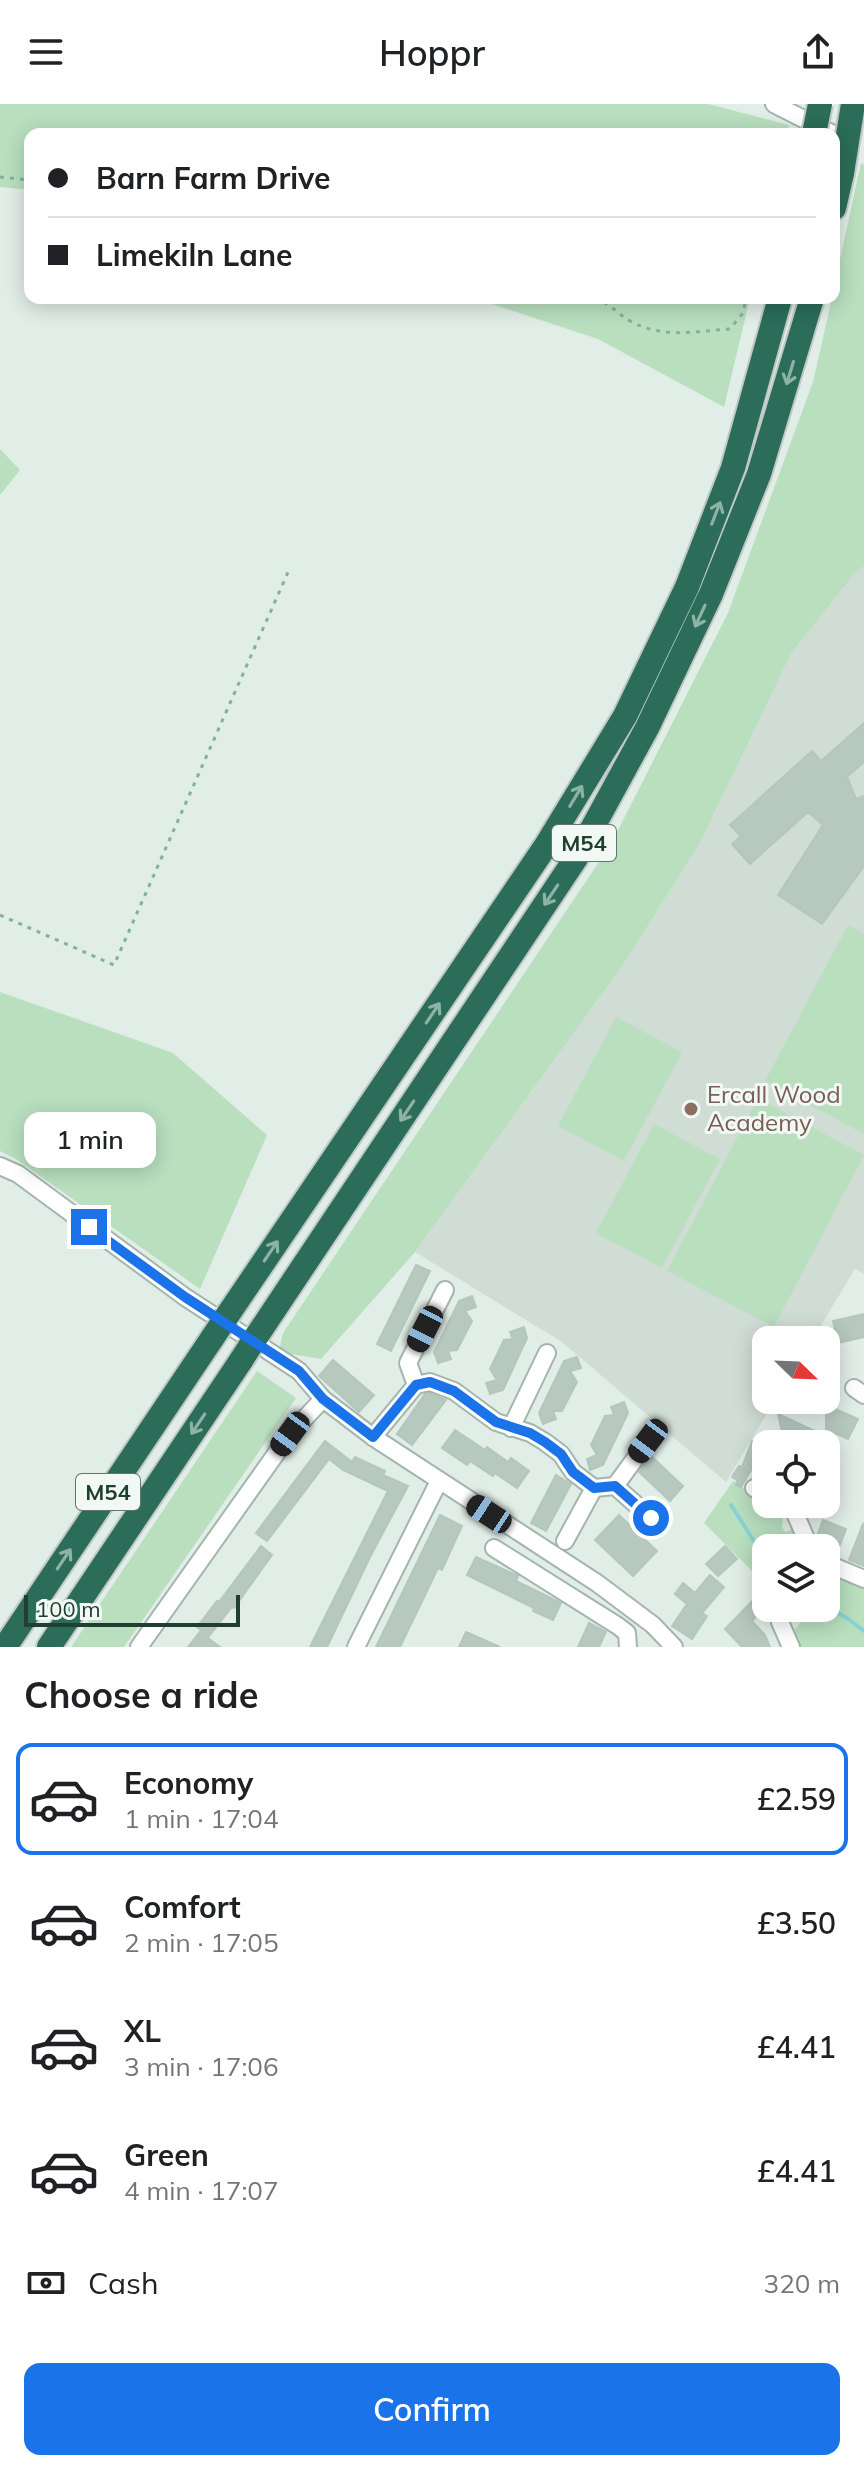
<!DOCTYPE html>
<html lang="en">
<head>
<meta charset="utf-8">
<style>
	:root { --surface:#fff; --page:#f2f2f2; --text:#202124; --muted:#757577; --line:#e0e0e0; --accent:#1a73e8 }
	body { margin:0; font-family:Mulish,sans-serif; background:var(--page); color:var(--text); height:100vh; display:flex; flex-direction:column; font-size:30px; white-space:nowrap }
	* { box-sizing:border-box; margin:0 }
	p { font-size:26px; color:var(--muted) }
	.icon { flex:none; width:44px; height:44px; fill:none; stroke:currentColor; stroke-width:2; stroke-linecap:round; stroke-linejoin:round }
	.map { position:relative; height:1543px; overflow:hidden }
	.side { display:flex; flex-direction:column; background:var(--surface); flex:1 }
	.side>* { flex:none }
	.top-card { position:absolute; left:24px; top:24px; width:816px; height:176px; border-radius:16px; box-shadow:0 4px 20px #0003; display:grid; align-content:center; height:176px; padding:0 24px; background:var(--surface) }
	.needle { width:52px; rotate:113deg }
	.fabs { position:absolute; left:752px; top:1222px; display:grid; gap:16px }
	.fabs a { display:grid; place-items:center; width:88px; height:88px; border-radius:16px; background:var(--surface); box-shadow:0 4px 20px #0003; font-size:40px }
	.scale { position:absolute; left:24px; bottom:20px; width:216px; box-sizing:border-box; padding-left:8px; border:4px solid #203f33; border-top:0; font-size:22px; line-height:28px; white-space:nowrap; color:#203f33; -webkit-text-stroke:6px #f2f9f5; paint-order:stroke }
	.end { position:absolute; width:36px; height:36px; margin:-18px; border:10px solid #1a73e8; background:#fff; box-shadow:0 0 0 4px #fff }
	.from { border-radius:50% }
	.bubble { position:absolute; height:56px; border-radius:16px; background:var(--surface); box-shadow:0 4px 20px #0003; font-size:26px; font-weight:600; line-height:56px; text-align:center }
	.car { position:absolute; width:24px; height:48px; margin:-24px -12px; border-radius:10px; box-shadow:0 0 6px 2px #0007; background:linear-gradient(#222 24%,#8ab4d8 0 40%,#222 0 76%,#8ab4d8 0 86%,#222 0) }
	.top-card b { display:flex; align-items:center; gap:28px; height:76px; font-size:30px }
	.top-card b+b { border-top:2px solid var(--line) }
	.top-card i { width:20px; height:20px; background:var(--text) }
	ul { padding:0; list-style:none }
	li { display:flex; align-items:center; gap:24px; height:112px; margin:0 16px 12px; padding:0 8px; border:4px solid transparent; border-radius:16px }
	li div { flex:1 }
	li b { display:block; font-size:30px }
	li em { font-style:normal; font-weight:600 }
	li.on { border-color:var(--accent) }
	li>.icon { width:72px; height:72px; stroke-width:1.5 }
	h2 { padding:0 24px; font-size:36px; line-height:96px }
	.pay { display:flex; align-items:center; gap:20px; height:88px; padding:0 24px; font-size:30px }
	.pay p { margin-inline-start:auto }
	.primary-button { display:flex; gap:16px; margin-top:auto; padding:16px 24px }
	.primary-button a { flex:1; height:92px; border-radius:16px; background:var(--accent); color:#fff; font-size:32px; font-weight:600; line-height:92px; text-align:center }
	header { display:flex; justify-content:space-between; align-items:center; height:104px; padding:0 24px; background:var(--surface); font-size:36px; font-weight:600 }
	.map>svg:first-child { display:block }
	.built { fill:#d0ddd5 }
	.green { fill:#b9dfbf }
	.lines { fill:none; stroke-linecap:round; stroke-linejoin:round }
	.stream { stroke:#86d2d5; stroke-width:4 }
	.building { fill:#b7c8bf; stroke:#b3c7bd; stroke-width:2 }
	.minor-casing { stroke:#a3b5ad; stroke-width:20 }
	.highway-casing { stroke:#c1c9c6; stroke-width:28 }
	.path { stroke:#80b29d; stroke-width:3; stroke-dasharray:4 6; stroke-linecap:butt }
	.minor { stroke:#fff; stroke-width:16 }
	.highway { stroke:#2b6d58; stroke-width:24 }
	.highway-bridge-casing { stroke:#c1c9c6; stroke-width:28; stroke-linecap:butt }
	.highway-bridge { stroke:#2b6d58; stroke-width:24 }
	.oneway { stroke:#8eb3a6 }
	.route { stroke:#1a73e8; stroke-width:10 }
	.education-dot { fill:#8d6e63; stroke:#f2f9f5; stroke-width:3 }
	.labels { text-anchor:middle; stroke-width:6; stroke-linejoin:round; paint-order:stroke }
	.shield { fill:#f2f9f5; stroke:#5f776d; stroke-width:2 }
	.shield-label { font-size:22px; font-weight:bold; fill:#203f33 }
	.education-label { font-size:24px; fill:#785e54; stroke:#f2f9f5; text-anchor:start }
</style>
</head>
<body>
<header><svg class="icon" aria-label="menu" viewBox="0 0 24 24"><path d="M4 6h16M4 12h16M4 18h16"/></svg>Hoppr<svg class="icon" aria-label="share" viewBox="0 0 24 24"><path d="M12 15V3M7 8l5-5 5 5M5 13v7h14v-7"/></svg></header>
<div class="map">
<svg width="864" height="1543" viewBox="0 0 864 1543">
	<rect width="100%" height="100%" fill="#e1ede7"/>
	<path class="built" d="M864,462v708l-9,-5 -43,71h-46v60h9l-49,82 -164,-140 -147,-90 208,-287 77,-122 92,-191 62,-79z"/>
	<g class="green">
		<path d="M0,0h708l81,21 -2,9h-757v56l-30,-3z"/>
		<path d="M861,59l3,2v401l-10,8 -62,78 -92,191 -77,122 -208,287 -94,107 -42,-7 4,-19 328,-489 117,-231 85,-231 19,-84h2v-11z"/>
		<path d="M474,194h276l-26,109 -126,-68z"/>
		<path d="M0,345l20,21 -20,25z"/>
		<path d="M848,821l16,9v200l-99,-53z"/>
		<path d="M0,888l173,61 94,82 -67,154 -184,-130 -16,-8z"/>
		<path d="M616,913l66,35 -58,109 -66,-35z"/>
		<path d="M758,994l106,57 -90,172 -107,-56z"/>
		<path d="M654,1020l66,35 -58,109 -66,-35z"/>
		<path d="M257,1267l39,27 -172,249h-53z"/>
		<path d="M733,1377l23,16 10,3v4h7l10,12 -1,11 3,5 8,-3 5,2 7,17h-39v37l-62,-62z"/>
		<path d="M826,1466l38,15v62h-64l-7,-15 6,-7 3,-12 -16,-5h40z"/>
	</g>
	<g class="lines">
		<g class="stream">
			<path d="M731,1401l35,55"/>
			<path d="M826,1503l21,11 17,13"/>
		</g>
	</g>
	<g class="building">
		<path d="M864,619v39l-17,15 9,22 8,-3v70l-42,58 -44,-29 45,-70 -15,-13 -58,52 -18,-20 9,-8 -11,-11 82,-74 9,10z"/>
		<path d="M416,1161l14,6 -39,80 -14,-7z"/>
		<path d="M472,1192l4,11 -11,4 7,10 -15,29 -9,1 3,8 -13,4 -4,-11 25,-51z"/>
		<path d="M864,1210v23l-26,6 -5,-22z"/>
		<path d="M524,1223l3,11 -24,52 -13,4 -4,-11 11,-3 -7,-11 14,-29 9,-1 -3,-7z"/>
		<path d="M577,1253l4,11 -11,3 7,11 -15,29h-9l3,8 -13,5 -4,-11 25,-52z"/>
		<path d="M333,1256l41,35 -15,17 -40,-36z"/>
		<path d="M429,1289l17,7 -34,45 -15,-11 28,-40z"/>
		<path d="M624,1298l4,11 -25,52 -13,5 -3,-11 10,-4 -6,-10 14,-29 9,-1 -3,-8z"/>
		<path d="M826,1301l32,14 -10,20 -13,-6 -9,21z"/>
		<path d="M778,1310l41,19 -6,11 -19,-8 -3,8h-15l6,-12z"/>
		<path d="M455,1326l30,20 2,-3 21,15 3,-4 18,13 -12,17 -22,-15 -2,3 -23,-15 -3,4 -25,-17z"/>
		<path d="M325,1337l27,21 3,-5 30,14 -2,4 25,11 -37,69 -44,92h-17l78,-156 -45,-21 -14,-11 -62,82 -11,-8z"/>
		<path d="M752,1337l14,5v14l-3,8 -9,-3 -13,22 -5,-2 1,-5 -5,-3 7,-11 3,1z"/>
		<path d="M651,1352l32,30 -13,15 -31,-29z"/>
		<path d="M556,1371l15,9 -25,47 -15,-8z"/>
		<path d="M440,1411l22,11 -20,44 -4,-2 -38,79h-24z"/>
		<path d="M619,1411l38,36 -24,25 -38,-36z"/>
		<path d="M823,1416l23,9 -6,16 -23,-9z"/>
		<path d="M863,1420l1,1v41l-15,-6z"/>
		<path d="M261,1442l11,9 -38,53 -2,-1 -23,29 -12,-9 20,-26 2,1z"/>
		<path d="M725,1442l12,13 -19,17 -12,-12z"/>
		<path d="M476,1453l40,18 2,1 -2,5 45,22 -8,17 -20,-9 1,-3 -67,-33z"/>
		<path d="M710,1471l14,12 -22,26 5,3 -15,23 -20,-13 15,-22 -12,-10 8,-11 12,10z"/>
		<path d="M766,1483v18l-14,16 13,14 5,12h-28l-17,-18z"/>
		<path d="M589,1519l17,9 -7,15h-21z"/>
		<path d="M200,1528l20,15h-32z"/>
		<path d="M466,1528l34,15h-41z"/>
	</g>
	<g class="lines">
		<g class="minor-casing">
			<g id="minor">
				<path d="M774,0l59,30"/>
				<path d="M0,1062l18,8 167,123 114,74 24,28 50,38 224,146 56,42 21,22"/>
				<path d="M416,1281l-8,-22 37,-73"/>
				<path d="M854,1284l10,7"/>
				<path d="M511,1324l36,-75"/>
				<path d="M373,1333l43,-52 14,-3 24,9 42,31 34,11 15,9 16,12 12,18 21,16 21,-2 36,32"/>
				<path d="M615,1382l33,-45"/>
				<path d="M754,1384l12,6"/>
				<path d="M787,1400l8,9 15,35"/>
				<path d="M565,1437l29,-53"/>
				<path d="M494,1444l124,78 9,7 1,14"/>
				<path d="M826,1459l38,16"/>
				<path d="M780,1518l11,25"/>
				<path d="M139,1543l151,-213 33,-35"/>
				<path d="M356,1543l83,-166"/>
			</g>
		</g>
		<g class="highway-casing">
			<g id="highway">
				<path d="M834,104l8,-35"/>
				<path d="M227,1212l320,-472 78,-128 62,-129 46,-119 47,-170"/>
				<path d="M256,1233l320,-479 71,-130 64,-134 48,-120 53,-176"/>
				<path d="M5,1543l208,-310"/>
				<path d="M49,1543l193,-288"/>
			</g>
		</g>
		<g class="path">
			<path d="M0,73l30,3"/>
			<path d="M595,194c15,5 23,17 37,24 32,17 64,9 98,7l13,-16 3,-15"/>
			<path d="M0,811l114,50 175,-395"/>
		</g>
		<use href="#minor" class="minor"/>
		<use href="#highway" class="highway"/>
		<g class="highway-bridge-casing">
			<g id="highway-bridge">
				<path d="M814,30l6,-30"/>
				<path d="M842,69l11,-69"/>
				<path d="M213,1233l14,-21"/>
				<path d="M242,1255l14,-22"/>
			</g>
		</g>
		<use href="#highway-bridge" class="highway-bridge"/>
	</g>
	<defs><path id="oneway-shaft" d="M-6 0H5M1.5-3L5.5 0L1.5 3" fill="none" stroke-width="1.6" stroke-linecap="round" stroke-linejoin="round" transform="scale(2)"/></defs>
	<g class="oneway">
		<use href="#oneway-shaft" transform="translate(790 269) rotate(107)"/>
		<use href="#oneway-shaft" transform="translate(716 409) rotate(-69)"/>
		<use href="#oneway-shaft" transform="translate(700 512) rotate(115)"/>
		<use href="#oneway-shaft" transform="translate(576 692) rotate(-59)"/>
		<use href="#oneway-shaft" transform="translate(551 791) rotate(124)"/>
		<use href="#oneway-shaft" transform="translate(433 909) rotate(-56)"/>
		<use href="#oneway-shaft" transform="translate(407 1007) rotate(124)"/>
		<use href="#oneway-shaft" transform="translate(271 1147) rotate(-56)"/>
		<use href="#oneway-shaft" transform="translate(198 1320) rotate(124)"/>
		<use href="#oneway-shaft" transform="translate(64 1455) rotate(-56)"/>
	</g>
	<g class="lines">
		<path class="route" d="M89,1123l96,70 114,74 24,28 50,38 43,-52 14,-3 24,9 42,31 34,11 15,9 16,12 12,18 21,16 21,-2 36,32"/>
	</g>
	<circle class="education-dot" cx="691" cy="1005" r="8"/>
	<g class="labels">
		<g class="shield">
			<rect x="552" y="721" width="64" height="36" rx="6"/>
			<rect x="76" y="1370" width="64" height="36" rx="6"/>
		</g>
		<g class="shield-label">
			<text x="584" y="747">M54</text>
			<text x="108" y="1396">M54</text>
		</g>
		<g class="education-label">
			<text x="707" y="999">Ercall Wood<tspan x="707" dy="28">Academy</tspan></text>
		</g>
	</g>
</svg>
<div class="fabs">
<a><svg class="needle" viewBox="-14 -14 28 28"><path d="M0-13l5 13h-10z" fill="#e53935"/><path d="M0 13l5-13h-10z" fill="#757577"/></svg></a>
<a><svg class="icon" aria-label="locate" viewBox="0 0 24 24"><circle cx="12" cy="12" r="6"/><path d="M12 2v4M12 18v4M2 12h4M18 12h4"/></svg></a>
<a><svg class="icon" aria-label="layers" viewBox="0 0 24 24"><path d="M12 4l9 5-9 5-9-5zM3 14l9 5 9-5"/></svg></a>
</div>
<div class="scale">100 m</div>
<i class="end from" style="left:651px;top:1414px"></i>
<i class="end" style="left:89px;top:1123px"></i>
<div class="bubble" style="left:24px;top:1008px;width:132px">1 min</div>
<i class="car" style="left:425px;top:1225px;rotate:207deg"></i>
<i class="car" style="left:290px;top:1330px;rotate:216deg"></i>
<i class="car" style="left:648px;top:1337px;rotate:217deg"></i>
<i class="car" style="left:489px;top:1410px;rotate:303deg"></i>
<div class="top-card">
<b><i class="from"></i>Barn Farm Drive</b>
<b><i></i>Limekiln Lane</b>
</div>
</div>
<section class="side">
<h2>Choose a ride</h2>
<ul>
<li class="on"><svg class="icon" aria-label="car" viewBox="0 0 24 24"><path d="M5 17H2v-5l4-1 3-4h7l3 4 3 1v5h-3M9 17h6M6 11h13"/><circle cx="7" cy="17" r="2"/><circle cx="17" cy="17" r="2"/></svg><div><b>Economy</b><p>1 min · 17:04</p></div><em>£2.59</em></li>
<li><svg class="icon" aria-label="car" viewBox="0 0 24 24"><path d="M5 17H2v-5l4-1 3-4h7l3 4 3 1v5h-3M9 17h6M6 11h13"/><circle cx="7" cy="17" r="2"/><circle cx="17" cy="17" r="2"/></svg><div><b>Comfort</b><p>2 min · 17:05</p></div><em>£3.50</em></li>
<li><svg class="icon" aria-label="car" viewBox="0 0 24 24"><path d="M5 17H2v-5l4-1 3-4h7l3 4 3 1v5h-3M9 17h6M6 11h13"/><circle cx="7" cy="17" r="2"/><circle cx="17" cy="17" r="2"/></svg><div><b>XL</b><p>3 min · 17:06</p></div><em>£4.41</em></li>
<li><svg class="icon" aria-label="car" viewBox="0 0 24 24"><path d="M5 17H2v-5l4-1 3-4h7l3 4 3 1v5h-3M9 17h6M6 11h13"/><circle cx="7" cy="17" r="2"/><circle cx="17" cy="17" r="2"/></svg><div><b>Green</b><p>4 min · 17:07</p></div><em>£4.41</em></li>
</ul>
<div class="pay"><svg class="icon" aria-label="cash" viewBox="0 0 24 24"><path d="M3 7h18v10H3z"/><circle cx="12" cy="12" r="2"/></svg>Cash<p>320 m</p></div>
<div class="primary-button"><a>Confirm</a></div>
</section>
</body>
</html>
